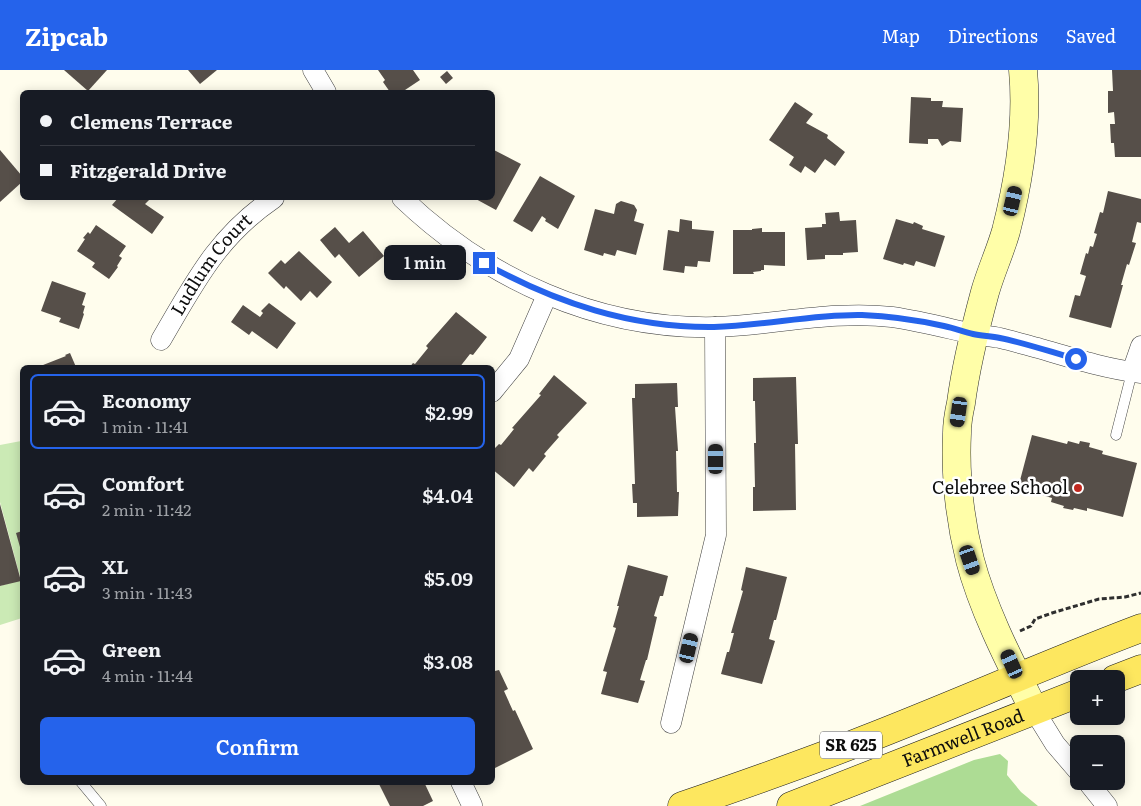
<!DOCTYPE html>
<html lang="en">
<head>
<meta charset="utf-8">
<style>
	:root { --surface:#171b24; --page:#20242c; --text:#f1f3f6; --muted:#9ea1a6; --line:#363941; --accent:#2563eb }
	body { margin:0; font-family:Literata,serif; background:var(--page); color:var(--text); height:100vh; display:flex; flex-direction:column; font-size:19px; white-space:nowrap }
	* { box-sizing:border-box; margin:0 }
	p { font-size:16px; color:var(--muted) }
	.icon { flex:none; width:28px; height:28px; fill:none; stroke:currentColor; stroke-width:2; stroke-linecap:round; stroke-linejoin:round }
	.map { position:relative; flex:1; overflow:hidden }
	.drawer { position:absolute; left:20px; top:295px; width:475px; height:420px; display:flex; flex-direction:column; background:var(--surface); border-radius:8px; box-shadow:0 2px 12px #0003 }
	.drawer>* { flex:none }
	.banner { position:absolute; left:20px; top:20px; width:475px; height:110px; border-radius:8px; box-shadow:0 2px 12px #0003; display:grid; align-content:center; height:110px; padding:0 20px; background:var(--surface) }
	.fabs { position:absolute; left:1070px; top:600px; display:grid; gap:10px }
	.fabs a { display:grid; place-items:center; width:55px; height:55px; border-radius:8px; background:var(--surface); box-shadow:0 2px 12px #0003; font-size:25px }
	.end { position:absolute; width:22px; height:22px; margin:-11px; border:6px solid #2563eb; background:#fff; box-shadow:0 0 0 2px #fff }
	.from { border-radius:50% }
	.bubble { position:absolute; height:35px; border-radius:8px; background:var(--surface); box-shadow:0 2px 12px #0003; font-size:16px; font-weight:600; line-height:35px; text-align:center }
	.car { position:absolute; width:15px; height:30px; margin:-15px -8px; border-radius:6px; box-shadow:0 0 4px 1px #0007; background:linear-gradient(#222 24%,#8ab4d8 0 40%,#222 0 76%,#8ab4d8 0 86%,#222 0) }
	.banner b { display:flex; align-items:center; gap:18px; height:48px; font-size:19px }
	.banner b+b { border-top:1px solid var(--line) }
	.banner i { width:12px; height:12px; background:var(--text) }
	ul { padding:9px 0 0; list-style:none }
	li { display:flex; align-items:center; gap:15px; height:75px; margin:0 10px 8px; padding:0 10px; border:2px solid transparent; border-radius:8px }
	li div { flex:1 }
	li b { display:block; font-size:19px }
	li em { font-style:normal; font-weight:600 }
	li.on { border-color:var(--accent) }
	li>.icon { width:45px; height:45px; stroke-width:1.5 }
	.action { display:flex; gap:10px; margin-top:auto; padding:10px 20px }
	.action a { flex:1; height:58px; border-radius:8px; background:var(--accent); color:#fff; font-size:20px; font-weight:600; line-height:58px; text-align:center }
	header { display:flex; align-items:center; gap:30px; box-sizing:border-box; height:70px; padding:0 25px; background:var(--accent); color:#fff }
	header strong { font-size:24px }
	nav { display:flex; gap:28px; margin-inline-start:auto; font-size:18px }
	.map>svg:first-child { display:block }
	.green { fill:#cbeab5 }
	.forest { fill:#addc94 }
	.building { fill:#564f49 }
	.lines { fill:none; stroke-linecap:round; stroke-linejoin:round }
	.lane-casing { stroke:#404040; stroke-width:11 }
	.street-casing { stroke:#404040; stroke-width:21 }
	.secondary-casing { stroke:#2f2f2f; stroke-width:29 }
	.primary-casing { stroke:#1e1e1e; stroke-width:29 }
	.path { stroke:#2f2f2f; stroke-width:3; stroke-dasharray:5 2.5; stroke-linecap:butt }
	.lane { stroke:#fff; stroke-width:10 }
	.street { stroke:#fff; stroke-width:20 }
	.secondary { stroke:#fffea8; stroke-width:28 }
	.primary { stroke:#fde75f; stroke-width:28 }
	.route { stroke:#2563eb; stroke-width:6 }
	.poi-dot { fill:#c12920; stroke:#fff; stroke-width:2 }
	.labels { text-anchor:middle; stroke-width:5; stroke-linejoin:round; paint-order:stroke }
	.shield { fill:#fff; stroke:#565656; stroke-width:1 }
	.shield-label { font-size:16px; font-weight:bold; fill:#0d0d0d }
	.street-label { font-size:18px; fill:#0d0d0d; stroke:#fff }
	.poi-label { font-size:18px; fill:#0d0d0d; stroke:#fff; text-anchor:end }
</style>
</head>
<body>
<header>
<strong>Zipcab</strong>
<nav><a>Map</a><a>Directions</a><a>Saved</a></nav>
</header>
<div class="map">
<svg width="1141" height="736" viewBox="0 0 1141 736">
	<rect width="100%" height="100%" fill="#fffded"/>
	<path class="green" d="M21,371l1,4v173l-22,7v-39l21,-6 -21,-78v-57z"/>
	<path class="forest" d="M1000,684l8,7 -1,14 14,17 17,14h-178l114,-46z"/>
	<g class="building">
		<path d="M64,0h43l-19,21z"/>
		<path d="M188,0h29l-17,14z"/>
		<path d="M378,0h35l7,10 -18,12h-12l-7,-10 2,-2z"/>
		<path d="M1112,0h29v87h-26l-1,-14h-3l-1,-19h5l-1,-12 -6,1v-22h5z"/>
		<path d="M447,1l6,7 -7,6 -6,-7z"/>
		<path d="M911,27l20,1v3h12l-1,6 21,1 -2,34 -11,-1 -8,5 -4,-7h-10v5l-19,-1z"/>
		<path d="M795,32l18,12 -7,9 22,12 -1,3 18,14 -10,14 -10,-7 -10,14 -10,-7 -4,7 -12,-8 5,-8 -25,-17z"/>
		<path d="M492,79l29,15 -25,46 -22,-12h18z"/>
		<path d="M0,80l22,26v6l-22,20z"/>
		<path d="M540,106l35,20 -17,33 -13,-8 1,-2 -4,-3 -10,16 -19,-11z"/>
		<path d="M1108,121l33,8v24l-4,-1 -5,20 4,1 -7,22 -2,-1 -6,21h2l-12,43 -42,-11 6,-22 5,1 6,-20 -6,-2 6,-21 2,1 2,-8 3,1 4,-13 -3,-1 6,-21 3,1z"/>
		<path d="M118,128h33l-6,6 19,13 -12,17 -40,-29z"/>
		<path d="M621,131l13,4 3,5 -3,11 10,3 -8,31 -19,-5 -2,6 -11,-3 -1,3 -19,-6 11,-41 19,5 2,-10z"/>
		<path d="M839,142l1,9 16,-1 2,32 -15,1v2h-18v4l-18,1 -2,-32 17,-1v-3h4l-1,-11z"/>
		<path d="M680,149l12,2v8l22,2 -4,31 -12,-1 -1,6 -12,-1 -1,7 -21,-3 5,-40 11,2z"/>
		<path d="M896,149l17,5 1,-2 9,4 -1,3 23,7 -10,31 -19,-6 -2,5 -10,-3 -1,2 -20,-6z"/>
		<path d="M96,155l30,21 -7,10 3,2 -5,8 1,1 -9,12 -17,-12 3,-4 -18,-12 8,-12 -2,-1 5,-6 2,2z"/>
		<path d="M335,157l14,16 14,-12 21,25 -25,21 -20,-23 -4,4 -15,-18z"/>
		<path d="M762,158v4h23v34l-21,-1v5h-3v1l-8,1 1,2h-21v-44h19v-1z"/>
		<path d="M299,181l33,31 -15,16 -7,-7 -9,10 -15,-15 -2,3 -16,-16 13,-13 4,4z"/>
		<path d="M52,211l34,12 -4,12 3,1 -2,7 1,1 -5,15 -20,-7 2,-4 -20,-7z"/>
		<path d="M269,233l27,20 -19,26 -25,-18 -3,4 -18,-13 12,-17 17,12 3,-4 -2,-2z"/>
		<path d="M456,242l31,25 -14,18 -3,-1 -11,14h-50l4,-5 2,1 13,-16 -2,-2z"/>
		<path d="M70,283l6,14h-38l28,-11 -1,-1z"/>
		<path d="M554,305l33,28 -30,32 2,2 -15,17 2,2 -13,16 -4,-4 -15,19 -22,-18v-18l7,-7 2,1 13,-16 -2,-1 29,-33 -2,-1z"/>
		<path d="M796,307l2,67h-3l1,66 -43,1v-24h2l-1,-44h2l-1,-42h-2v-23z"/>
		<path d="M677,313l1,24h-3l3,44h-2l1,41h2l-1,24 -41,1v-14h-4l-1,-19h3l-3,-86h3v-14z"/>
		<path d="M1032,365l35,9 1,-3 11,3 1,-3 10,2 -1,4 14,4 -1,3 35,9 -14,54 -36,-9v3l-13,-3 -1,2 -10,-2 1,-2 -13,-4 1,-4 -34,-10z"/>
		<path d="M0,434l21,77 -21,5z"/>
		<path d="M22,461v23l-6,-21z"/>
		<path d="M628,495l40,11 -5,20h-3l-6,20 3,1 -10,43h-1l-6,20 5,1 -7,22 -37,-9 6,-22 -4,-1 13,-43 -3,-1 6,-21h-2z"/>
		<path d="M746,497l41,10 -11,43h-2l-5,19 6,2 -13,43 -41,-10 6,-22h2l5,-19h-3l12,-42 -2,-1z"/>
		<path d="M492,596l3,5 4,-1 9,19 -4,2 9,20 2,-1 18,39 -38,19 -3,-5z"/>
		<path d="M378,712h46l9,19 -10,5h-33z"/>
	</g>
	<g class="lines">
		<g class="lane-casing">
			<g id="lane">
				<path d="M1116,365l16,-63"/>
				<path d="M81,712l20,24"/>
			</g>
		</g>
		<g class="street-casing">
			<g id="street">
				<path d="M313,0l13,22"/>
				<path d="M402,128c85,81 195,132 314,129 59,-2 117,-17 176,-10 28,4 54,11 81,17 9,2 18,2 27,4 13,3 26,7 38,10 34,10 68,21 103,25"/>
				<path id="s1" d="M161,270c34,-58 56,-103 113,-142"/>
				<path d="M1132,302l9,-26"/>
				<path d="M492,322l27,-33 28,-64"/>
				<path d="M1034,640l21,34 24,28"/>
				<path d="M671,653l45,-188 -1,-208"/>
				<path d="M1087,711l20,25"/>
				<path d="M461,712l11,23"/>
			</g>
		</g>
		<g class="secondary-casing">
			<path id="secondary" d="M1023,0c5,53 -4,110 -17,161 -6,21 -15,40 -21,61 -10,37 -19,73 -24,111 -2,9 -4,20 -4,30 -2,42 3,87 13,127 13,50 41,104 64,150"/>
		</g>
		<g class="primary-casing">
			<g id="primary">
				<path d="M1115,609l26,-10"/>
				<path d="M682,736c61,-21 122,-42 182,-66 93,-36 184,-77 277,-112"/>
				<path id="s2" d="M791,736l288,-113"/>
			</g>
		</g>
		<path class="path" d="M1020,561l11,-5 4,-7 17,-6 47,-14 26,-2 16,-4"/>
		<use href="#lane" class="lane"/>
		<use href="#street" class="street"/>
		<use href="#secondary" class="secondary"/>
		<use href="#primary" class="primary"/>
	</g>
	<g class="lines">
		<path class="route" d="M484,193c72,40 147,65 230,64 50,-1 98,-13 148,-12 27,1 55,5 82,11 10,2 20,6 29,8 9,2 18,2 27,4 25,5 51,14 76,21"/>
	</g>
	<circle class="poi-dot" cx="1078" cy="418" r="5"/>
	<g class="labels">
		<rect class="shield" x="820" y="661.5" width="62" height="27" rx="4"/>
		<g class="shield-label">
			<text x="851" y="681">SR 625</text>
		</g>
		<g class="street-label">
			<text dy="6" stroke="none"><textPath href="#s1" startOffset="91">Ludlum Court</textPath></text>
			<text dy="6" stroke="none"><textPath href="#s2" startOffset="185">Farmwell Road</textPath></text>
		</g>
		<g class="poi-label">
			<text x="1068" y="424">Celebree School</text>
		</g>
	</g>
</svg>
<div class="fabs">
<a>+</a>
<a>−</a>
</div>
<i class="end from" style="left:1076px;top:289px"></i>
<i class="end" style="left:484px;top:193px"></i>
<div class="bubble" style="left:384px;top:175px;width:82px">1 min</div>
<i class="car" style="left:1013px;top:131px;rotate:13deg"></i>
<i class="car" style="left:959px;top:342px;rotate:188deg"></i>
<i class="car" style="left:716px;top:389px;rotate:0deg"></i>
<i class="car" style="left:970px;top:490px;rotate:161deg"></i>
<i class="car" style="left:689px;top:578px;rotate:13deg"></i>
<i class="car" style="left:1012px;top:594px;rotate:336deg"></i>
<div class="banner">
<b><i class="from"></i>Clemens Terrace</b>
<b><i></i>Fitzgerald Drive</b>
</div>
<section class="drawer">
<ul>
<li class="on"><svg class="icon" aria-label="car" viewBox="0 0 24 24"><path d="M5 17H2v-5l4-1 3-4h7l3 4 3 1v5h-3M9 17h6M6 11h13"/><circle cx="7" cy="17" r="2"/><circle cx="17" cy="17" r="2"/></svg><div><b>Economy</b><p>1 min · 11:41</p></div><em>$2.99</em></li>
<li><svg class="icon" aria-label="car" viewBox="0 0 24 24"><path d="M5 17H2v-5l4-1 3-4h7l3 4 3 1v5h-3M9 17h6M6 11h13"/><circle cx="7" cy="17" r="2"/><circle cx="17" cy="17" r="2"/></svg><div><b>Comfort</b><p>2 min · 11:42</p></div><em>$4.04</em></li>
<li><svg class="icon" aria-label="car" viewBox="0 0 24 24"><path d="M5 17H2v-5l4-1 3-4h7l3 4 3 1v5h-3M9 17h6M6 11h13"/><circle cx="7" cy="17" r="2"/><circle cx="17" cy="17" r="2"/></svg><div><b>XL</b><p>3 min · 11:43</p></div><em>$5.09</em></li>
<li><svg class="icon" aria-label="car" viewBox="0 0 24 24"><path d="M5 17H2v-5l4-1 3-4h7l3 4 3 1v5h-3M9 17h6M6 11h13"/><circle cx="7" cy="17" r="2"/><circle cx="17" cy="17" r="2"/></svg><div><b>Green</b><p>4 min · 11:44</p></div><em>$3.08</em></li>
</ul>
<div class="action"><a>Confirm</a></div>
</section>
</div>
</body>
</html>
